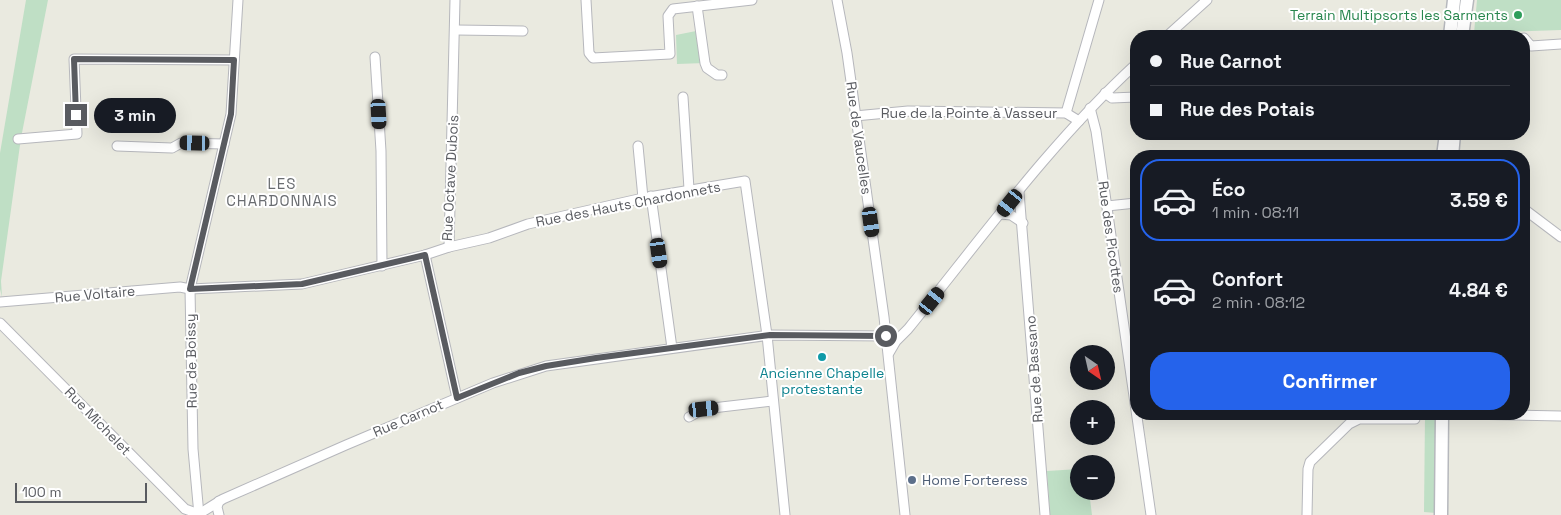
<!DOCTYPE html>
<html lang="fr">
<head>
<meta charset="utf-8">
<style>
	:root { --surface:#171b24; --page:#242831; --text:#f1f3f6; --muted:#9ea1a6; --line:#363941; --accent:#2563eb }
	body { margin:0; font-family:"Space Grotesk",sans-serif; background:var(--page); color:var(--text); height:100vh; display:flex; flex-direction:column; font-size:19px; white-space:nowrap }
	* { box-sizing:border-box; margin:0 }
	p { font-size:16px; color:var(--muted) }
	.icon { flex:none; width:28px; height:28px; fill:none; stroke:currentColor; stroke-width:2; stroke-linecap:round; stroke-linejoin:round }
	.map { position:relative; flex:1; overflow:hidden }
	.details { position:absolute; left:1130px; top:150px; width:400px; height:270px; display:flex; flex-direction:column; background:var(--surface); border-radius:20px; box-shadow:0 5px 20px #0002 }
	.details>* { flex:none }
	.guide { position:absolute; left:1130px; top:30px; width:400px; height:110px; border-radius:20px; box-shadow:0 5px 20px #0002; display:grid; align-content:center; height:110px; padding:0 20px; background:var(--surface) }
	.needle { width:32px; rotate:146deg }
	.controls { position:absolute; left:1070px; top:345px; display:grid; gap:10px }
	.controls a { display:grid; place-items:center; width:45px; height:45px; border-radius:50%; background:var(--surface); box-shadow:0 5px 20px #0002; font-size:25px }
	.scale { position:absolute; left:15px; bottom:12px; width:132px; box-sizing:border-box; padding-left:5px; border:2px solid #595b60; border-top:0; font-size:14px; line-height:18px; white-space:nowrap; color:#595b60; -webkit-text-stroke:4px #fff; paint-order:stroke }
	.end { position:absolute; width:22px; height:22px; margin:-11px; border:6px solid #595b60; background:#fff; box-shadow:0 0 0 2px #fff }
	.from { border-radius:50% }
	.bubble { position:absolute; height:35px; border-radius:18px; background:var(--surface); box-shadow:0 5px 20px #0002; font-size:16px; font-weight:700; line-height:35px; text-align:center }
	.car { position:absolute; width:15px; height:30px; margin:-15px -8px; border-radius:6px; box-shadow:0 0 4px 1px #0007; background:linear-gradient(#222 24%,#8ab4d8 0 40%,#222 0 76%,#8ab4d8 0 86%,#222 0) }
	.guide b { display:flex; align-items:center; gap:18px; height:48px; font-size:19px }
	.guide b+b { border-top:1px solid var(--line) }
	.guide i { width:12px; height:12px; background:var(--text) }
	ul { padding:9px 0 0; list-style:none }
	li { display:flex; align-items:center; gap:15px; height:82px; margin:0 10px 8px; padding:0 10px; border:2px solid transparent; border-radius:20px }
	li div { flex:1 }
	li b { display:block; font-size:19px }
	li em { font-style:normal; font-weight:700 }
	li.active { border-color:var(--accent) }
	li>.icon { width:45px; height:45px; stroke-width:1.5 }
	.action { display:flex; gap:10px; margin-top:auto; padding:10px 20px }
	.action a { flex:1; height:58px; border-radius:20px; background:var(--accent); color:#fff; font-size:20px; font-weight:700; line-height:58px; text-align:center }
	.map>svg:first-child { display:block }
	.green { fill:#bfdfc5 }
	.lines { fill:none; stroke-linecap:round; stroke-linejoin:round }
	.street-casing { stroke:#b6b7bc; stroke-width:11 }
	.secondary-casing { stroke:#b6b8bd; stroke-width:15 }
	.street { stroke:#fff; stroke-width:9 }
	.secondary { stroke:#fff; stroke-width:12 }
	.route { stroke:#595b60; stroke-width:6 }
	.leisure-dot { fill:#2e9e5b; stroke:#fff; stroke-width:2 }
	.culture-dot { fill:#0f9aa8; stroke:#fff; stroke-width:2 }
	.service-dot { fill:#5c6f8a; stroke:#fff; stroke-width:2 }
	.labels { text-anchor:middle; stroke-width:4; stroke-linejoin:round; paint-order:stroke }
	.leisure-label { font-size:14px; fill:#27864d; stroke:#fff; text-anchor:end }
	.street-label { font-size:14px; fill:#595b60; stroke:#fff }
	.culture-label { font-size:14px; fill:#0d838f; stroke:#fff }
	.service-label { font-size:14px; fill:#4e5e75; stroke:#fff; text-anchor:start }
	.neighbourhood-label { font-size:15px; letter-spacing:1px; fill:#6a6d71; stroke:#fff }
</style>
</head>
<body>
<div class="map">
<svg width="1561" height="515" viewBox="0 0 1561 515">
	<rect width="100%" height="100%" fill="#eaeae0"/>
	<g class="green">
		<path d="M26,0h22l-27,138 -20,143 1,16 -2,-8v-136z"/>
		<path d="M1477,0h84v30l-87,3z"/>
		<path d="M701,30l4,33 -28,1 -1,-29z"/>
		<path d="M1425,414h12l-1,99 -12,-1z"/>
		<path d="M1079,469v22h10l3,24h-42l-3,-44z"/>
	</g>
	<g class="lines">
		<g class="street-casing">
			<g id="street">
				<path d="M455,0l-6,247 -24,8 32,143"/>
				<path d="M586,0l3,53 4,5 77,-4 -2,-38 5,-7 79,-9"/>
				<path d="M837,0l10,53 37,264 21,198"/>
				<path d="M697,6l8,57 2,5 10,7h5"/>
				<path d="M456,30l67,1"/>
				<path d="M1167,36l40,-36"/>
				<path d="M1524,38l7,8 30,-2"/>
				<path d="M375,57l6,94 1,115"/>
				<path d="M1105,93l7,5 24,-1"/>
				<path d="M683,97l6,92"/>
				<path d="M1090,108l6,23 55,384"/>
				<path d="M1066,113l33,-113"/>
				<path d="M855,116l53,-5 158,2 13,8"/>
				<path d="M18,139l59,-5 -3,-75 160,1"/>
				<path d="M117,146l55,2 9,-5 43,1"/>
				<path d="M638,146l5,52"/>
				<path d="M1019,192l26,323"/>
				<path d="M651,196l21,152"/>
				<path d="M1107,206l29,-3"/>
				<path d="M1524,209l37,28"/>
				<path d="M1001,214l10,1 12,8"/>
				<path d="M449,247l40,-9 39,-14 115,-26 102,-17 22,154 18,180"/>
				<path d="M0,302l180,-15 10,2 112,-5 123,-29"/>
				<path d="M0,323l185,186 14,5"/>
				<path d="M889,353l7,-12 12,-12c73,-90 142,-186 228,-265"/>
				<path d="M1464,414l97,2"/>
				<path d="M689,417l15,-8 68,-8"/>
				<path d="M219,501l-2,6 2,8"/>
				<path d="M199,514l24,-15 123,-54 147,-62 53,-17 224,-31 116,1"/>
				<path d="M199,515l-6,-66 -3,-160 41,-175 7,-114"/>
				<path d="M1307,515l1,-46 2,-7 39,-38 10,-5h56"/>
			</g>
		</g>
		<g class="secondary-casing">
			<g id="secondary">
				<path d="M1450,36l4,-36"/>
				<path d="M1462,36l5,-36"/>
				<path d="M1443,156l3,-22"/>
				<path d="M1452,156l2,-22"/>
				<path d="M1441,515l1,-101"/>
			</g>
		</g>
		<use href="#street" class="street"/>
		<use href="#secondary" class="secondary"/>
	</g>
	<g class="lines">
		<path class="route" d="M76,115l-2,-56 160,1 -3,54 -41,175 112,-5 123,-29 32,143 62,-25 27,-7 50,-8 174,-23 116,1"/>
	</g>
	<circle class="leisure-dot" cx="1518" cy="15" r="5"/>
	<circle class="culture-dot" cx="822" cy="357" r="5"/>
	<circle class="service-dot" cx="912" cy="480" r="5"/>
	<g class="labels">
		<g class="leisure-label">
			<text x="1508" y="20">Terrain Multipsorts les Sarments</text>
		</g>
		<g class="street-label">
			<text x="969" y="118">Rue de la Pointe à Vasseur</text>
			<text transform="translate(859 138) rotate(82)" y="5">Rue de Vaucelles</text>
			<text transform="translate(450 178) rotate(-87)" y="5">Rue Octave Dubois</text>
			<text transform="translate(628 204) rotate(-11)" y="5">Rue des Hauts Chardonnets</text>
			<text transform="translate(1111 237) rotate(82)" y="5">Rue des Picottes</text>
			<text transform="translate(95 294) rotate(-5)" y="5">Rue Voltaire</text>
			<text transform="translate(191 361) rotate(-91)" y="5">Rue de Boissy</text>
			<text transform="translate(1034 369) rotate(-94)" y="5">Rue de Bassano</text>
			<text transform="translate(408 418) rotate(-23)" y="5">Rue Carnot</text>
			<text transform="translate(98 421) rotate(46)" y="5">Rue Michelet</text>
		</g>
		<g class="culture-label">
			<text x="822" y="378">Ancienne Chapelle<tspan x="822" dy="16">protestante</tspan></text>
		</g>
		<g class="service-label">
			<text x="922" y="485">Home Forteress</text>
		</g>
		<g class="neighbourhood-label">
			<text x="282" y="189">LES<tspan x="282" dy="17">CHARDONNAIS</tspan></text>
		</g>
	</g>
</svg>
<div class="controls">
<a><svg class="needle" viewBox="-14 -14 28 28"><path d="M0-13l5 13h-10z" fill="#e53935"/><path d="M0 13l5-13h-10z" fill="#9ea1a6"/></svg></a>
<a>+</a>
<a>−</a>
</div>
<div class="scale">100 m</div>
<i class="end from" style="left:886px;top:336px"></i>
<i class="end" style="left:76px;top:115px"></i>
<div class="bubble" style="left:94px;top:98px;width:82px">3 min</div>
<i class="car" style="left:379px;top:114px;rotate:177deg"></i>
<i class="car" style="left:195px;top:143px;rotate:271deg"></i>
<i class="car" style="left:1010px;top:203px;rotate:219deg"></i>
<i class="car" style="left:871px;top:222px;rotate:172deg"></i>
<i class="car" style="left:659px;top:253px;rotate:172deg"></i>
<i class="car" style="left:932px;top:301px;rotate:39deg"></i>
<i class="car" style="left:704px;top:409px;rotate:84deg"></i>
<div class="guide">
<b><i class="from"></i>Rue Carnot</b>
<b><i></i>Rue des Potais</b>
</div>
<section class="details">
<ul>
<li class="active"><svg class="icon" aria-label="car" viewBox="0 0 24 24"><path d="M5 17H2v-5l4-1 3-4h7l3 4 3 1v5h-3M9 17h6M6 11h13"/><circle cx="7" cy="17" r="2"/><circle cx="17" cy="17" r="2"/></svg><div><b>Éco</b><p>1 min · 08:11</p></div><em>3.59 €</em></li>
<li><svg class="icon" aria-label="car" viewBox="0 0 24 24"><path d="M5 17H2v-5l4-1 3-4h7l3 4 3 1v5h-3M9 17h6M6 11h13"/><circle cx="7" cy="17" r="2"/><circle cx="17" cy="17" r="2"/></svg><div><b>Confort</b><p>2 min · 08:12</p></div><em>4.84 €</em></li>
</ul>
<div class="action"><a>Confirmer</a></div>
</section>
</div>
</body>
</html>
